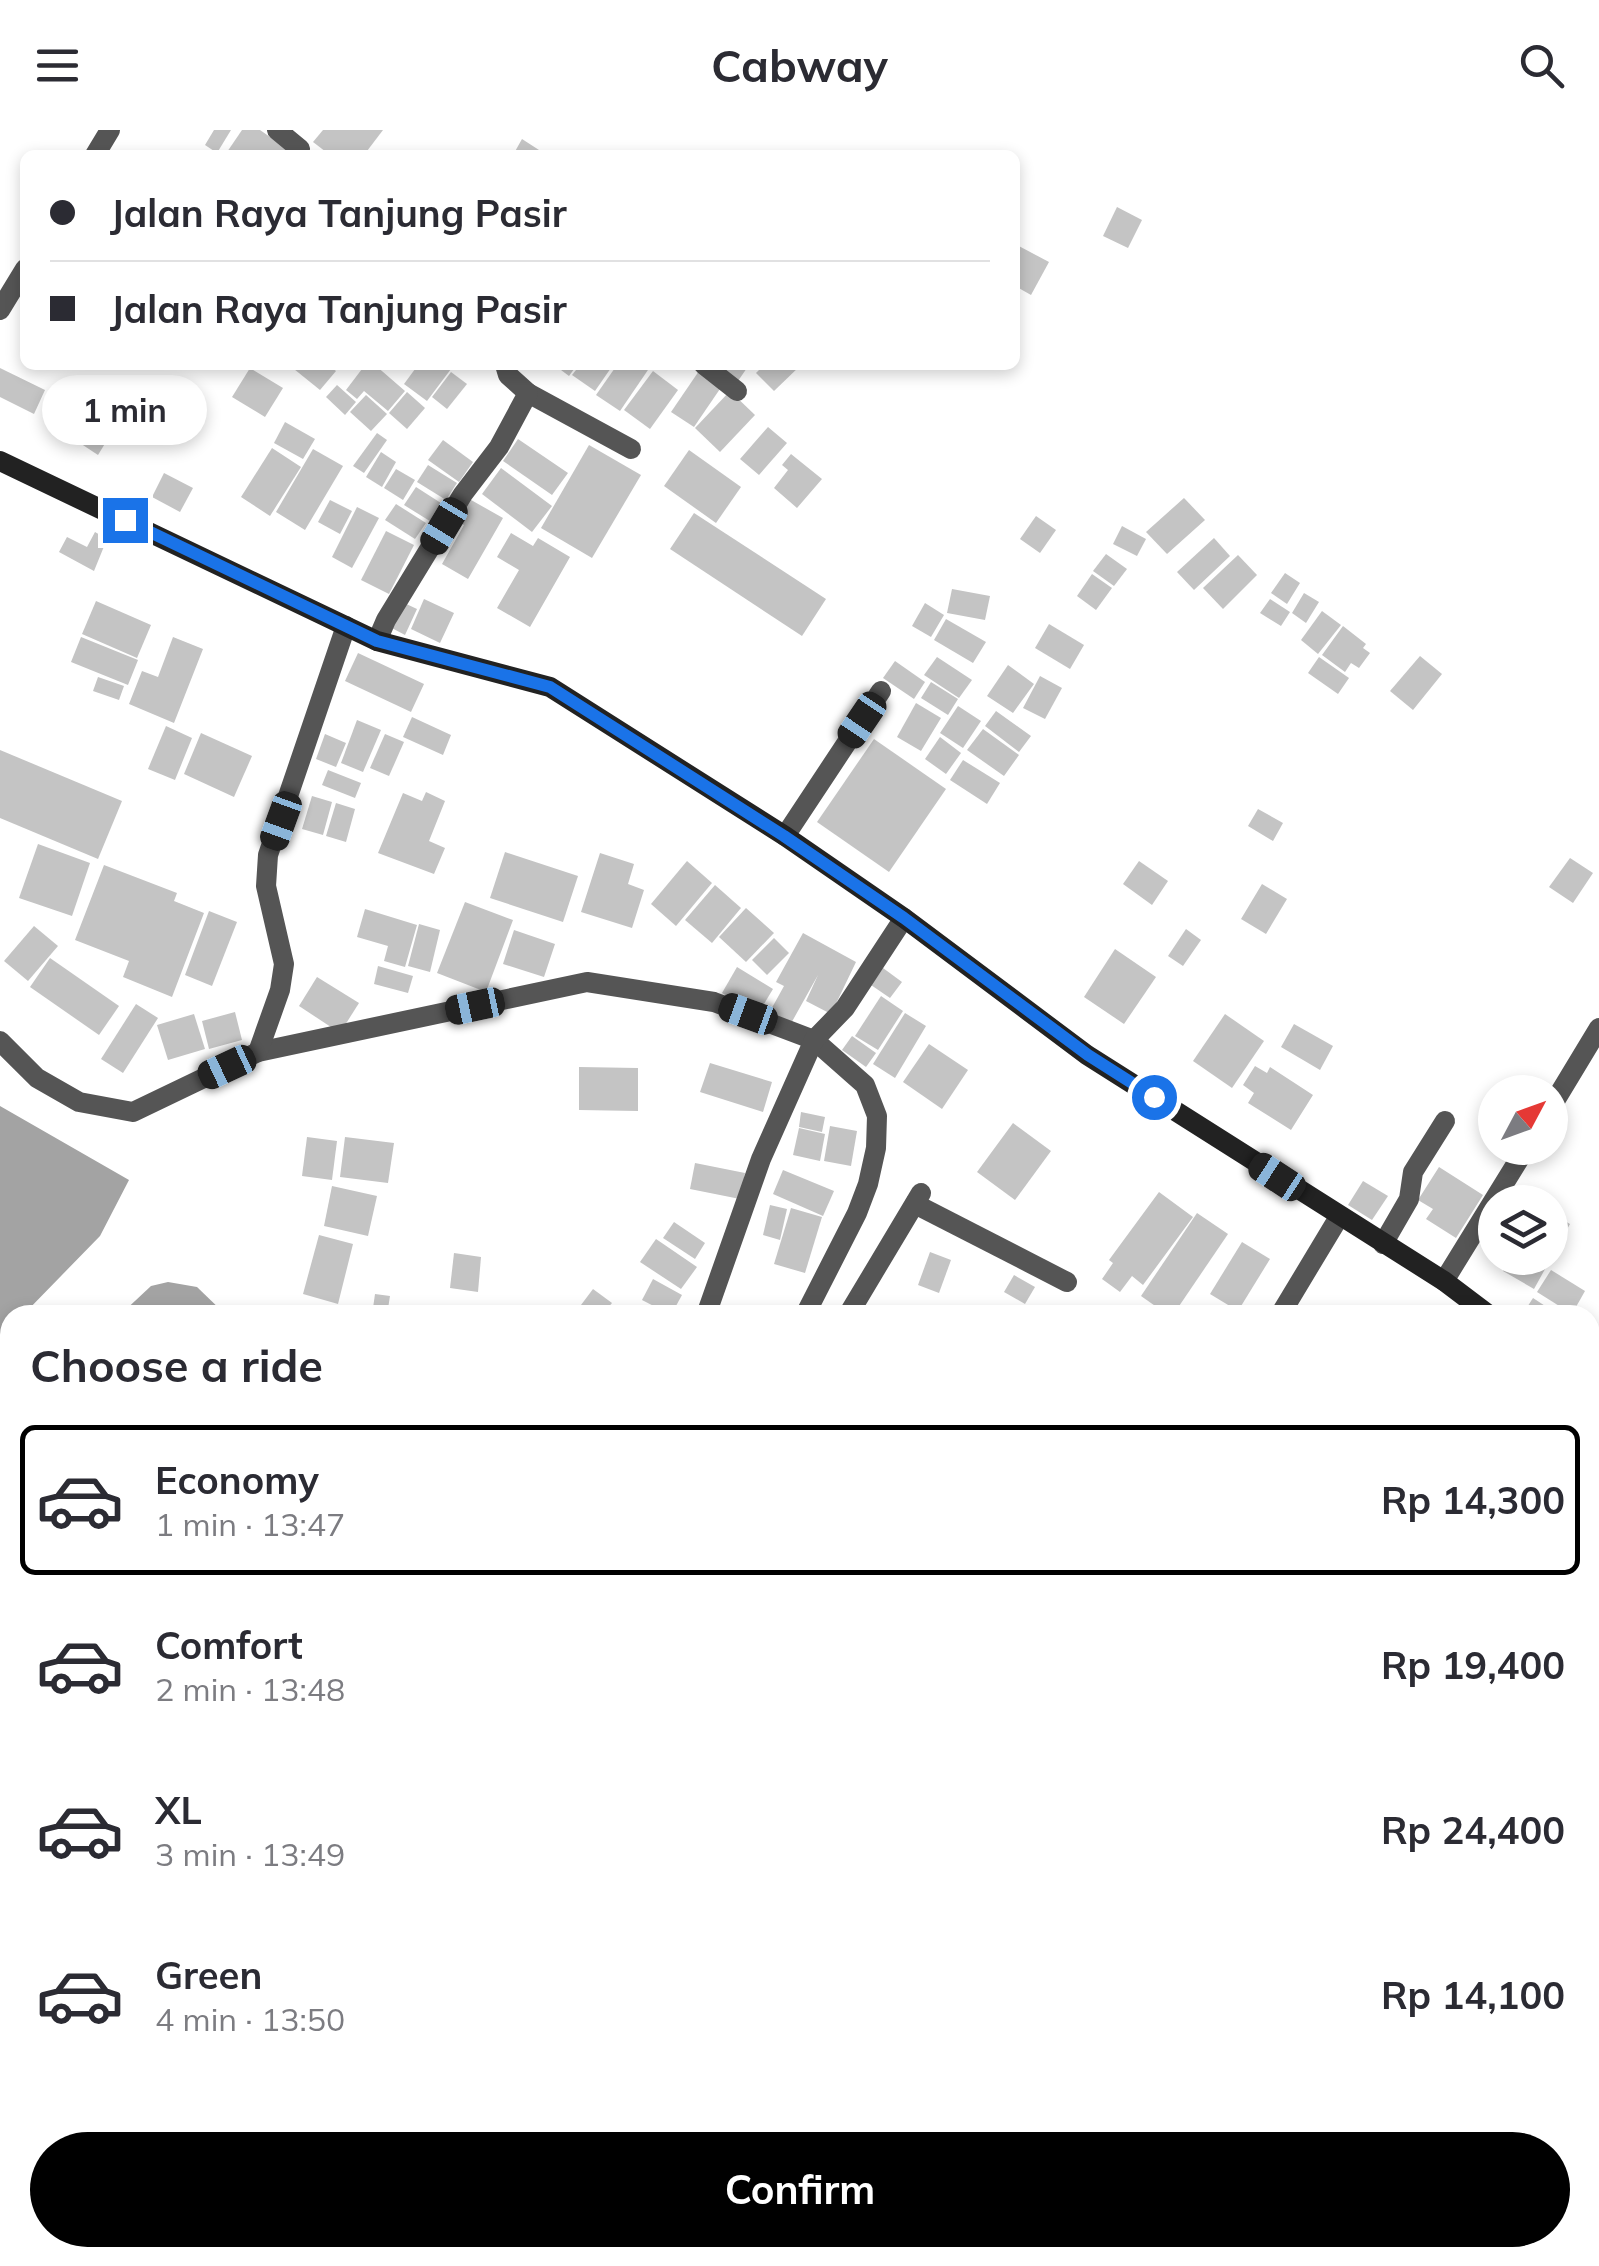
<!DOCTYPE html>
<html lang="en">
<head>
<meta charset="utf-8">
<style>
	:root { --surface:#fff; --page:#f2f2f3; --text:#2b2b33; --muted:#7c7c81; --line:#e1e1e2; --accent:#000 }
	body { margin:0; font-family:Mulish,sans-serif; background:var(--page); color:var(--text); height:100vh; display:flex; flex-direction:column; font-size:38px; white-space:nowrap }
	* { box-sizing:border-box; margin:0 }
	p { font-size:32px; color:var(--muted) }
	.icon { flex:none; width:55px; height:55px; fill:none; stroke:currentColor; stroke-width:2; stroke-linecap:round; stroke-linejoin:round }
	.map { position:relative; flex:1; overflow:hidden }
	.panel { position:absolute; left:0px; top:1175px; width:1600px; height:962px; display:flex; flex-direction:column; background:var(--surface); border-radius:30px 30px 0 0; box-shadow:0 5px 15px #0003 }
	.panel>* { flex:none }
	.hud { position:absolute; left:20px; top:20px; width:1000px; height:220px; border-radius:15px; box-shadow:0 5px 15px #0003; display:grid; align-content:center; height:220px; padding:0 30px; background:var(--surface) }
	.needle { width:65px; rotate:49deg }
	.tools { position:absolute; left:1478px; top:945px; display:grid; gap:20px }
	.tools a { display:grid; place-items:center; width:90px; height:90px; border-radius:50%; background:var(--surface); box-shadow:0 5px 15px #0003; font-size:50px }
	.end { position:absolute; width:45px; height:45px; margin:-22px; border:12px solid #1a73e8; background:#fff; box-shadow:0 0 0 5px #fff }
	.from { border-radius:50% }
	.bubble { position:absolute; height:70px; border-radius:35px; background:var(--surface); box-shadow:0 5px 15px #0003; font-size:32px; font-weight:700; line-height:70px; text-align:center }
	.car { position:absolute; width:30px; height:60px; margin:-30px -15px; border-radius:12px; box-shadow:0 0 8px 2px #0007; background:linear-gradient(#222 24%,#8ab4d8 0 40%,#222 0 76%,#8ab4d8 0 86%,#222 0) }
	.hud b { display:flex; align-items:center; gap:35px; height:95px; font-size:38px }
	.hud b+b { border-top:2px solid var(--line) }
	.hud i { width:25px; height:25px; background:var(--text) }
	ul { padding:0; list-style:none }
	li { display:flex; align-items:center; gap:30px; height:150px; margin:0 20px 15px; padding:0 10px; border:5px solid transparent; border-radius:15px }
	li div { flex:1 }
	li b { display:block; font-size:38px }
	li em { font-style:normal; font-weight:700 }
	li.current { border-color:var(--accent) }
	li>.icon { width:90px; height:90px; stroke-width:1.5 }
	h2 { padding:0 30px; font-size:45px; line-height:120px }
	.action { display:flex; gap:20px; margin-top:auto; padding:20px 30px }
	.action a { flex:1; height:115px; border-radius:60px; background:var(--accent); color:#fff; font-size:40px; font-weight:700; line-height:115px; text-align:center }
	header { display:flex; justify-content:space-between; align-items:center; height:130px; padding:0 30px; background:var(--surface); font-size:45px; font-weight:700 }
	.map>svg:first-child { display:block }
	.water { fill:#a3a3a3 }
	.building { fill:#c4c4c4 }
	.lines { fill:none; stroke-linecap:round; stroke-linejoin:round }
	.street { stroke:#555; stroke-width:20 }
	.secondary { stroke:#222; stroke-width:20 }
	.route { stroke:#1a73e8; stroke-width:12 }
</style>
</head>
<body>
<header><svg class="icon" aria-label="menu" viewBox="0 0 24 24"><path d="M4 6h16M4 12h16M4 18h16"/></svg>Cabway<svg class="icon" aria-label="search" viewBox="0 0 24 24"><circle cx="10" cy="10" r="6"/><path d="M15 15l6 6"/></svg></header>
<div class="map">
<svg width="1599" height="2136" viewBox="0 0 1599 2136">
	<rect width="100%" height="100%" fill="#fff"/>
	<g class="water">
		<path d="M0,976l129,74 -29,56 -77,79h-13v13l-10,10z"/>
		<path d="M168,1152l29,5 29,28h-106l31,-29z"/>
		<path d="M0,1562l10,25v270l-10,5z"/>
	</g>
	<g class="building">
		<path d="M214,0h17l-14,23 -12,-8z"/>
		<path d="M242,0h18l36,25h-71z"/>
		<path d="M323,0h60l-19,25h-34l-17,-13z"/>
		<path d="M522,9l17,11 -3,5h-23z"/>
		<path d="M1117,77l25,13 -14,28 -25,-12z"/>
		<path d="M1015,114l34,18 -18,33 -16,-9z"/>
		<path d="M289,235h39l8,6 -16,19z"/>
		<path d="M365,235h10l30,26 -17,20 -24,-20 -7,8 -11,-9z"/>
		<path d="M418,235h36l-27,36 -23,-17z"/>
		<path d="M559,235h18l-8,11 -12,-9z"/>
		<path d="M580,235h33l-18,26 -23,-16z"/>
		<path d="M617,235l33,2 -30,44 -24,-16z"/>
		<path d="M723,235h26l-11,16 -18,-12z"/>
		<path d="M764,235h37l-27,26 -18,-18z"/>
		<path d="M0,238l45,22 -11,24 -34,-17z"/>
		<path d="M250,238l33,20 -18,29 -33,-20z"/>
		<path d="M701,238l23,15 -30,44 -23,-15z"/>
		<path d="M653,241l25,19 -28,39 -26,-19z"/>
		<path d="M451,242l16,12 -20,25 -15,-12z"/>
		<path d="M337,255l19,17 -11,13 -19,-18z"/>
		<path d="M730,261l25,24 -35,37 -25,-24z"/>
		<path d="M407,262l18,16 -18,21 -18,-16z"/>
		<path d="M70,264l47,30 -19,31 -47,-31z"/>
		<path d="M366,265l21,19 -16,17 -21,-19z"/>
		<path d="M285,292l30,17 -12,20 -29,-16z"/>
		<path d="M768,297l19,16 -28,32 -19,-16z"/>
		<path d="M377,303l10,7 -23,33 -11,-7z"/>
		<path d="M518,309l50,34 -16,22 -49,-34z"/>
		<path d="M443,310l30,22 -14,20 -31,-22z"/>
		<path d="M589,315l52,30 -49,83 -51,-30z"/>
		<path d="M272,318l29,19 -31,49 -29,-19z"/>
		<path d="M313,319l30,17 -38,64 -29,-18z"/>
		<path d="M689,320l52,37 -25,36 -52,-37z"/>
		<path d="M381,322l15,10 -14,25 -16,-10z"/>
		<path d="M791,324l31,25 -25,29 -23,-20 14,-18 -6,-5z"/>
		<path d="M428,335l29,18 -11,17 -29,-18z"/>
		<path d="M501,338l51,38 -20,26 -50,-38z"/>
		<path d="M396,339l19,11 -12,20 -19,-12z"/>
		<path d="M164,343l29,15 -13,24 -28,-15z"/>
		<path d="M416,357l28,18 -11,18 -29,-18z"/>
		<path d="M464,366l39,22 -35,61 -26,-15 22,-39 -13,-7z"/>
		<path d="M1184,368l21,22 -38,34 -21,-22z"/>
		<path d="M330,370l22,11 -12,23 -22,-12z"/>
		<path d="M396,374l30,19 -11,16 -30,-19z"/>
		<path d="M357,377l22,11 -27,50 -20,-11z"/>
		<path d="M694,383l132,86 -24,37 -132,-87z"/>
		<path d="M1036,386l20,14 -16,23 -20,-14z"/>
		<path d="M1122,396l24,13 -9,17 -24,-12z"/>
		<path d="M386,401l28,14 -25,49 -28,-14z"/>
		<path d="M95,402l12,7 -13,32 -35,-19 8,-15 20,10z"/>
		<path d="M511,403l22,13 5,-8 32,19 -40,70 -33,-19 22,-38 -22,-13z"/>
		<path d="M1214,408l16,18 -36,34 -17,-18z"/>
		<path d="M1106,424l21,15 -13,17 -21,-15z"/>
		<path d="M1238,425l19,20 -34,34 -20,-21z"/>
		<path d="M1285,443l15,10 -13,21 -16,-11z"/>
		<path d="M1092,444l20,14 -16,22 -19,-14z"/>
		<path d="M952,459l38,7 -5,24 -38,-7z"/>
		<path d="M1304,463l15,9 -13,21 -14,-10z"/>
		<path d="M424,469l30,14 -14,30 -29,-14z"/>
		<path d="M1270,469l20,13 -9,14 -21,-13z"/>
		<path d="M96,471l55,24 -14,33 -55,-24z"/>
		<path d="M400,471l17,8 -12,26 -17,-9z"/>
		<path d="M925,473l19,12 -13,22 -19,-11z"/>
		<path d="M1322,481l19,14 -23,29 -17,-14z"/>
		<path d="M946,489l40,23 -13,21 -39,-23z"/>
		<path d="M1049,494l35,21 -14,24 -35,-21z"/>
		<path d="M1343,496l23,18 -3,4 7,5 -11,15 -8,-5 -6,9 -23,-17z"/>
		<path d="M81,507l57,23 -10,25 -57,-23z"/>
		<path d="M173,507l30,12 -29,74 -45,-19 13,-33 16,6z"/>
		<path d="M358,523l66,31 -13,28 -66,-31z"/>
		<path d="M1420,526l22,18 -29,36 -23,-19z"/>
		<path d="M937,527l35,23 -13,18 -35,-23z"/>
		<path d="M1319,527l30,21 -11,16 -30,-21z"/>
		<path d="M895,531l30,21 -11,17 -31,-21z"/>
		<path d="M1008,535l26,19 -21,29 -26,-17z"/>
		<path d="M1040,546l22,12 -17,31 -22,-11z"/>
		<path d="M98,547l26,9 -5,14 -26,-9z"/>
		<path d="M931,552l27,17 -10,16 -27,-17z"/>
		<path d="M916,573l25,15 -20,33 -24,-14z"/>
		<path d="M958,576l23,15 -18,27 -23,-15z"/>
		<path d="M996,581l35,25 -12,16 -34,-26z"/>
		<path d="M412,587l39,18 -8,20 -40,-18z"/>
		<path d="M357,590l24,10 -18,42 -22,-9z"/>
		<path d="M166,596l26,12 -17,42 -27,-11z"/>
		<path d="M983,599l36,26 -15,21 -37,-26z"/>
		<path d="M201,603l51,23 -18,41 -50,-23z"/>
		<path d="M325,604l21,9 -10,24 -20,-8z"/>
		<path d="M385,604l19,8 -15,34 -19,-8z"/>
		<path d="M940,607l21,16 -15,21 -21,-15z"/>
		<path d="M874,609l72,50 -57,83 -72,-50z"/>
		<path d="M0,620l122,51 -24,58 -98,-41z"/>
		<path d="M963,630l37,23 -13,21 -37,-24z"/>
		<path d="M328,640l33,13 -6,15 -33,-13z"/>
		<path d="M426,662l19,9 -16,40 16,7 -11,26 -56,-21 25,-60 19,8z"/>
		<path d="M312,666l20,6 -9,33 -21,-6z"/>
		<path d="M336,673l19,6 -9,33 -20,-6z"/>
		<path d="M1258,679l25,14 -10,18 -25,-15z"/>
		<path d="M38,714l52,19 -18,53 -53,-18z"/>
		<path d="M505,722l73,24 -15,46 -73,-24z"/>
		<path d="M600,723l34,11 -6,20 16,6 -12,38 -51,-16z"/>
		<path d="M1570,728l23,15 -20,30 -24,-16z"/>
		<path d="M687,731l25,22 -36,43 -25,-22z"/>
		<path d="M1139,731l29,20 -16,24 -29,-21z"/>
		<path d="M104,735l73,28 -3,8 30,12 -32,84 -49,-20 6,-16 -54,-21z"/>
		<path d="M1262,754l25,15 -21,35 -25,-15z"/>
		<path d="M715,755l26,23 -29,35 -27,-23z"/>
		<path d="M465,772l48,18 -27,72 -49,-19z"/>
		<path d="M746,778l28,25 -28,29 -27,-25z"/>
		<path d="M365,779l52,16 -12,42 -21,-6 4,-15 -31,-9z"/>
		<path d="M209,781l28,11 -25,64 -27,-11z"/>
		<path d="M419,794l21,6 -10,42 -22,-6z"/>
		<path d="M34,796l24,20 -30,35 -24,-20z"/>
		<path d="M1186,799l15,11 -18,26 -15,-10z"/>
		<path d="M514,800l41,14 -11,33 -41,-13z"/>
		<path d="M803,803l53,29 -25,52 -25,-13 12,-26 -29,52 -21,-12 16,-29 -8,-4z"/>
		<path d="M774,808l15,15 -22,22 -15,-15z"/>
		<path d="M1115,819l41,28 -32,47 -40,-27z"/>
		<path d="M50,828l69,48 -20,29 -69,-48z"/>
		<path d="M378,836l35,10 -5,17 -34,-9z"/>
		<path d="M737,837l36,22 -15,25 -36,-21z"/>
		<path d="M883,838l19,14 -12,16 -19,-13z"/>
		<path d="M317,847l42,26 -19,30 -41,-27z"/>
		<path d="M881,866l22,15 -25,39 -23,-14z"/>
		<path d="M136,874l22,14 -35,55 -22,-14z"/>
		<path d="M235,882l7,28 -33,9 -7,-28z"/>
		<path d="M905,883l21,13 -31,52 -22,-14z"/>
		<path d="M194,884l11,35 -37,11 -11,-35z"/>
		<path d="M1225,884l39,27 -32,47 -39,-27z"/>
		<path d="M1294,894l39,22 -13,24 -39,-23z"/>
		<path d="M852,906l24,17 -10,14 -24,-17z"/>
		<path d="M929,914l39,26 -26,39 -39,-27z"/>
		<path d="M710,933l62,19 -9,30 -63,-20z"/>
		<path d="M1255,936l12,7 3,-6 43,28 -22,35 -43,-27 6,-10 -11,-8z"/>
		<path d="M579,937l59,1v43l-59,-1z"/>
		<path d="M801,982l24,5 -3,15 -23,-5z"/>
		<path d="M1013,993l38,28 -36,49 -38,-28z"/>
		<path d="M830,996l27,5 -6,35 -27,-5z"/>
		<path d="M799,998l26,6 -5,27 -27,-6z"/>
		<path d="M307,1007l30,4 -5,39 -30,-4z"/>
		<path d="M345,1007l49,6 -6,40 -48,-6z"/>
		<path d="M695,1033l50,10 -5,26 -50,-10z"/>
		<path d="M1439,1037l44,28 -27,43 -30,-19 7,-10 -15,-9z"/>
		<path d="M783,1040l51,21 -11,25 -50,-22z"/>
		<path d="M1363,1051l25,15 -16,24 -24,-15z"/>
		<path d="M332,1056l45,10 -9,40 -44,-10z"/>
		<path d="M1159,1062l34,25 -50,68 -11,-9 -12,16 -18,-13 11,-16 -4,-3z"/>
		<path d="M1517,1063l16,9h-21z"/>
		<path d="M770,1075l17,4 -7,31 -17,-5z"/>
		<path d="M791,1078l31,9 -17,56 -31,-9z"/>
		<path d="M1550,1082l20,12 -36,65 -31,-18 7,-13h40z"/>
		<path d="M1197,1083l31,21 -55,81h-5l-27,-19z"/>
		<path d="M674,1092l31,21 -10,16 -32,-21z"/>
		<path d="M319,1105l34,9 -15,60 -35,-10z"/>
		<path d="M656,1109l41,28 -16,22 -41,-27z"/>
		<path d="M1242,1112l28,17 -32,52 -28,-17z"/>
		<path d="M930,1122l21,8 -12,33 -21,-8z"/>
		<path d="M454,1123l27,4 -3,35 -28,-4z"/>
		<path d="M1551,1140l34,21 -13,23 -35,-22z"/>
		<path d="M1014,1145l21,12 -10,17 -21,-12z"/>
		<path d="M653,1149l29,16 -11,20 -29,-15z"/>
		<path d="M593,1159l19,14 -10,12h-17l-7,-6z"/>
		<path d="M375,1164l15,2 -3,19h-15z"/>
		<path d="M1533,1168l26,17h-37z"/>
		<path d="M391,1177l16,3 -1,5h-16z"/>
		<path d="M460,2128h21l-4,8 -18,-6z"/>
		<path d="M486,2128h30l10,5 -1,3h-44z"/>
		<path d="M760,2128h38l1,1 -6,7h-24z"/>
		<path d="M812,2128h28l-6,8h-28z"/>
		<path d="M1066,2128h37l-7,8h-20z"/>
	</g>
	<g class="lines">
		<g class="street">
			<path d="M277,0l23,19"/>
			<path d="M95,25l15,-25"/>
			<path d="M0,180l25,-41"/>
			<path d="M704,235l33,26"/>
			<path d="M528,263l103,56"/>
			<path d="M377,511l9,-21 77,-126 36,-47 29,-54 -20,-18 -3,-10"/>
			<path d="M785,706l96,-145"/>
			<path d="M0,911l37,37 42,24 54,10 125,-60 329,-70 127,20 100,38 51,45 12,31 -1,32 -8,36 -11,29 -52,102"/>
			<path d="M258,922l22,-62 4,-26 -18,-78 2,-31 78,-229"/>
			<path d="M1550,979l49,-81"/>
			<path d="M915,1074l152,78"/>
			<path d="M1383,1114l26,-45 4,-27 32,-51"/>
			<path d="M1444,1151l82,-133"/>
			<path d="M706,1185l55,-156 53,-119 31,-32 59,-90"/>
			<path d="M848,1185l73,-122"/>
			<path d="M1280,1185l59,-98"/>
			<path d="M967,2128l11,8"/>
			<path d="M1030,2128l11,8"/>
			<path d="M1334,2128l20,8"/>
		</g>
		<g class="secondary">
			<path d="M0,331l377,180 173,46 235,149 119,82 183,137 357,226 45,34"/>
			<path d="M1590,1262l9,7"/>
		</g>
	</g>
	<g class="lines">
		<path class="route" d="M125,390l252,121 173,46 234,149 120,82 184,137 66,42"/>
	</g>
</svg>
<div class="tools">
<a><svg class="needle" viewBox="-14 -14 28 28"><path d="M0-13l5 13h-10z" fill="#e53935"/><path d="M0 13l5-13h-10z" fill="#7c7c81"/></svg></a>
<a><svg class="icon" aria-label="layers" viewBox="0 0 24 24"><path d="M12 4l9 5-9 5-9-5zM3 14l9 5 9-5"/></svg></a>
</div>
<i class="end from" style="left:1154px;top:967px"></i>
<i class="end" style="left:125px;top:390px"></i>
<div class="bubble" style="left:42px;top:245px;width:165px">1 min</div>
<i class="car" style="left:444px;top:396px;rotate:211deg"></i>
<i class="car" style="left:862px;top:590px;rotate:214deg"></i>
<i class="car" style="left:281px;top:691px;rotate:200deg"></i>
<i class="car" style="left:475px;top:876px;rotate:258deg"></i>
<i class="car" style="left:748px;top:884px;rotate:290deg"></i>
<i class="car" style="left:227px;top:937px;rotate:245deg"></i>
<i class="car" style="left:1277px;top:1047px;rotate:303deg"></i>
<div class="hud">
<b><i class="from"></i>Jalan Raya Tanjung Pasir</b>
<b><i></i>Jalan Raya Tanjung Pasir</b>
</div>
<section class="panel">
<h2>Choose a ride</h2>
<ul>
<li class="current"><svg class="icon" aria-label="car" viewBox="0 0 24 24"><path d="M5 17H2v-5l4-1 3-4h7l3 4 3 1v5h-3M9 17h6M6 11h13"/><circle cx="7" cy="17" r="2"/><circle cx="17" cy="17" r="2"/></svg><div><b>Economy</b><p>1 min · 13:47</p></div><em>Rp 14,300</em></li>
<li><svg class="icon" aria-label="car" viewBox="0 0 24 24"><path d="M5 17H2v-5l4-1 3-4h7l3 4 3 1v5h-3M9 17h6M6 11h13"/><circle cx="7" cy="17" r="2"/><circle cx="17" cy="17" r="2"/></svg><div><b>Comfort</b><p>2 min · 13:48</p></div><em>Rp 19,400</em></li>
<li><svg class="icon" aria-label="car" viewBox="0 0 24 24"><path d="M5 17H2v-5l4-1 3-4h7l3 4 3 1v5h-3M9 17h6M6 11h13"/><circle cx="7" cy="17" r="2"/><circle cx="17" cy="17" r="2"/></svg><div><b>XL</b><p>3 min · 13:49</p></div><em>Rp 24,400</em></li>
<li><svg class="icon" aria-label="car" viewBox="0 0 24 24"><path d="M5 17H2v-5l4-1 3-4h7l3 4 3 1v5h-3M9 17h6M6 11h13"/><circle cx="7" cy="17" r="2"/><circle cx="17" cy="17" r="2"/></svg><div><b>Green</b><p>4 min · 13:50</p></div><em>Rp 14,100</em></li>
</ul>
<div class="action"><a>Confirm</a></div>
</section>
</div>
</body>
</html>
